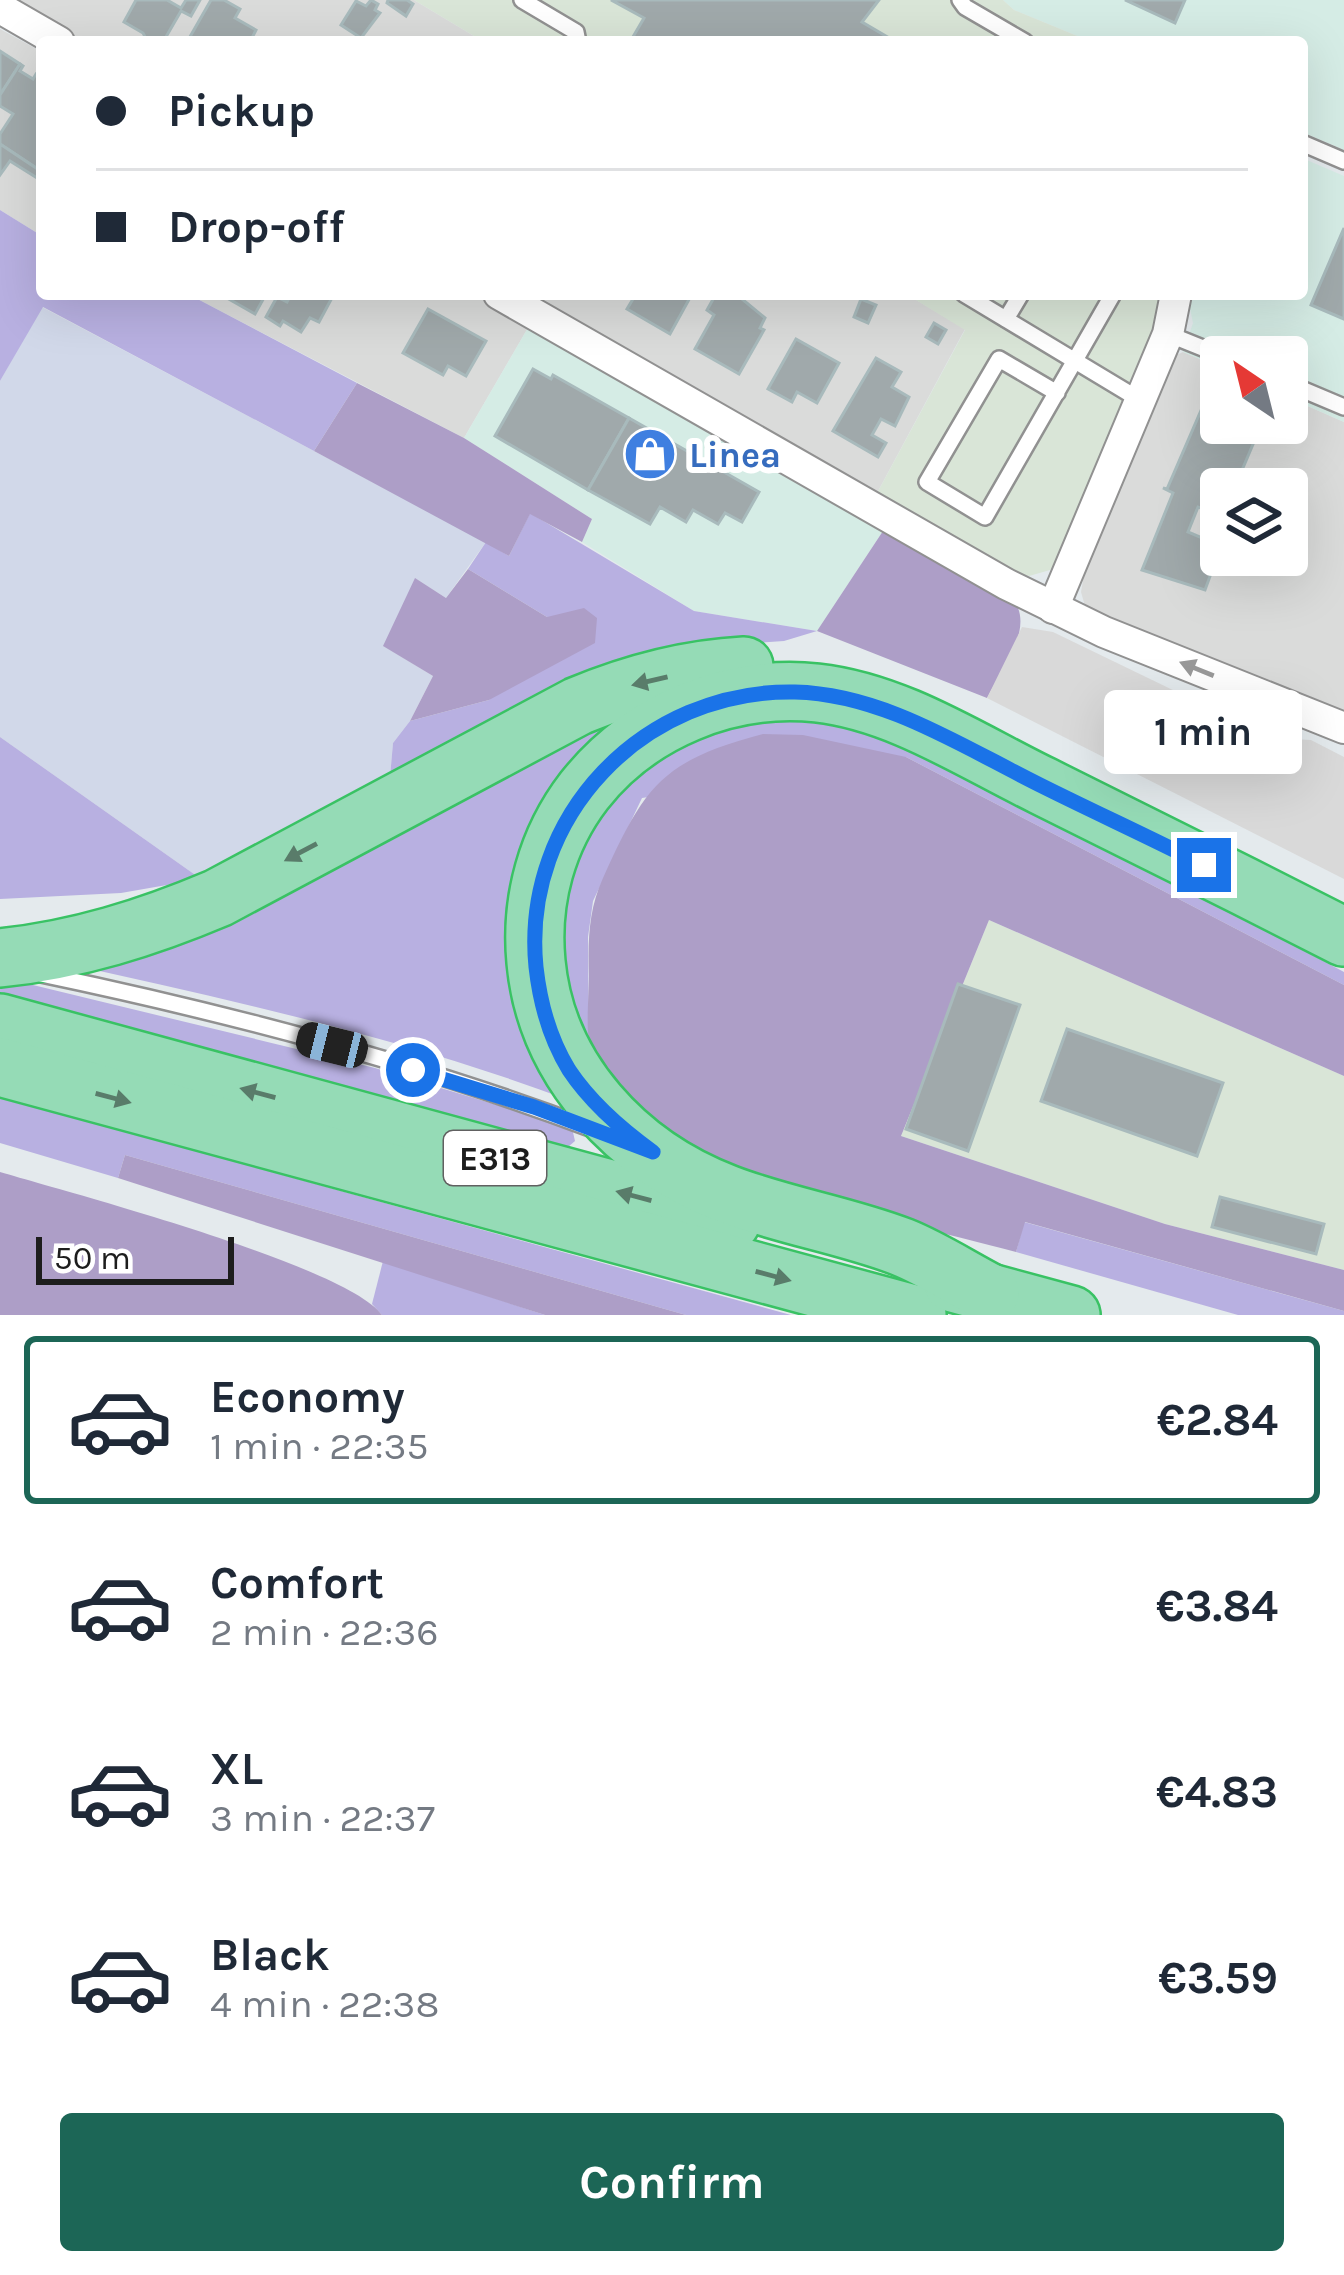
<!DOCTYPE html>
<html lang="en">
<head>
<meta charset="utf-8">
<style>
	:root { --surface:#fff; --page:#f2f2f3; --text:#1f2937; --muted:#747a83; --line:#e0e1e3; --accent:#1c6656 }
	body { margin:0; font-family:Karla,sans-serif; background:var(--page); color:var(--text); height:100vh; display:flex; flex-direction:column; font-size:45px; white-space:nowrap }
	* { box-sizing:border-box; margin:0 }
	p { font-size:39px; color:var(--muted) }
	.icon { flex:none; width:66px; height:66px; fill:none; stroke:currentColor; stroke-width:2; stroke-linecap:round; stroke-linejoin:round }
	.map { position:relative; height:1315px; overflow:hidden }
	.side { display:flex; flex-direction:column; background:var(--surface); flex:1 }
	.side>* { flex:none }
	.guide { position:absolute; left:36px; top:36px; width:1272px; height:264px; border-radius:12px; box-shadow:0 12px 48px #0002; display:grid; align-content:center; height:264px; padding:0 60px; background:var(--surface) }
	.needle { width:78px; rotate:325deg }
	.controls { position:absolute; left:1200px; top:336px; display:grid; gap:24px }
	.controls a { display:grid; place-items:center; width:108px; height:108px; border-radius:12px; background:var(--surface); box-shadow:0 12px 48px #0002; font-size:60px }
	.scale { position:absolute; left:36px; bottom:30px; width:198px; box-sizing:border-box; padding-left:12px; border:6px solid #1d1d1d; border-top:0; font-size:33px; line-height:42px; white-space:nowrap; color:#1d1d1d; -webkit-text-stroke:9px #fff; paint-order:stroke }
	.end { position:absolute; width:54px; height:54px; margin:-27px; border:15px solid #1a73e8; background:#fff; box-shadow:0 0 0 6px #fff }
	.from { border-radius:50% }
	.bubble { position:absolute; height:84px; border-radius:12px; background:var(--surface); box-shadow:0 12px 48px #0002; font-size:39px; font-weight:700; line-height:84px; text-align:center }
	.car { position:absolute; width:36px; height:72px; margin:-36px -18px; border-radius:15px; box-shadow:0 0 9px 3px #0007; background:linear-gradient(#222 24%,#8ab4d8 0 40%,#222 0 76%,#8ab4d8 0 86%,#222 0) }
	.guide b { display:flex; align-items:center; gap:42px; height:114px; font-size:45px }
	.guide b+b { border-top:3px solid var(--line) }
	.guide i { width:30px; height:30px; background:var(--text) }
	ul { padding:21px 0 0; list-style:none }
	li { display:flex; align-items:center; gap:36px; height:168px; margin:0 24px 18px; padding:0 36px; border:6px solid transparent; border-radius:12px }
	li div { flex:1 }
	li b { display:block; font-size:45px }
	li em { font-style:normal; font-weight:700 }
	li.selected { border-color:var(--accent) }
	li>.icon { width:108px; height:108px; stroke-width:1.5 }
	.cta { display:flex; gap:24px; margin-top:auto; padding:24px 60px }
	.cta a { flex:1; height:138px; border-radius:12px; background:var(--accent); color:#fff; font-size:48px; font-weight:700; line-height:138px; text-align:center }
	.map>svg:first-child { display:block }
	.residential { fill:#dadbda; fill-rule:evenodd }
	.commercial { fill:#d5ece5 }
	.industrial { fill:#d9e5d7 }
	.farmland { fill:#d1d8e9 }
	.grass { fill:#b8b0e1 }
	.forest { fill:#ad9ec7 }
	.parking { fill:#d9d9d9 }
	.building { fill:#a0a9ab; stroke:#a8babc; stroke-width:3 }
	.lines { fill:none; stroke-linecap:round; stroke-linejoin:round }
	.lane-casing { stroke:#919191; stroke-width:20 }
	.street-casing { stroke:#919191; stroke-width:34 }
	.highway-casing { stroke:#39c264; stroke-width:62 }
	.lane { stroke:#fff; stroke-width:15 }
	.street { stroke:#fff; stroke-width:30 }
	.highway { stroke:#95dbb6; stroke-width:57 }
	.oneway { fill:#999 }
	.oneway2 { fill:#597c6a }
	.route { stroke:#1a73e8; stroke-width:15 }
	.labels { text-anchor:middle; stroke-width:12; stroke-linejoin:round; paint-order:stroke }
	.shield { fill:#fff; stroke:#616161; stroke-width:3 }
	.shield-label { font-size:33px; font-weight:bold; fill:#1d1d1d }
	.shop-label { font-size:36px; font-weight:bold; fill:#366cbe; stroke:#fff; text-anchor:start }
</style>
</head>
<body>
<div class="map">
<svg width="1344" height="1315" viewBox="0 0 1344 1315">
	<rect width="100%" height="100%" fill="#e4eaed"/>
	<g class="residential">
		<path d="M13,0h401l70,42h-398z"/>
		<path d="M0,29l42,23v184l-42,-26z"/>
		<path d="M188,294h285l56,32 -65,112z"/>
		<path d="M525,294h381l59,35 -89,166z"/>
		<path d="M1183,352l38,16v55h66v-26l57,25v296l-245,-100 -14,-12 -4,-14 3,-17 86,-217zM1221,489h66v66h-66z"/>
	</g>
	<g class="commercial">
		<path d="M1003,0h341v150l-42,-18v-90h-210l-78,-32z"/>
		<path d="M1302,158l42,18v246l-57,-25v-40h-66v11l-38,-16 10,-29 -6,-29h115z"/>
		<path d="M529,326l354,205 -66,100 -123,-20 -112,-69 10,-23 -128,-81z"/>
	</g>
	<g class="industrial">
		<path d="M414,0h589l11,10 78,32h-608z"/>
		<path d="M906,294h258l-3,19 -103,247 -8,10 -21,6 -11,-3 -142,-78 89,-165z"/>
		<path d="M989,920l355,156v194l-179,-46 -264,-88z"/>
	</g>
	<path class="farmland" d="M42,307l444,235 -40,56 -30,-19 -32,67 49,30 -23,45 -17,22 -3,34 -189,102 -201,-142v-356z"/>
	<g class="grass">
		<path d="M0,210l42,26v58h146l169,89 -43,68 -271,-144 -43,74z"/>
		<path d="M530,513l164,98 123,20 -33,10 -98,7 -70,18 -72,24 -154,87 3,-34 17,-22 79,-21 58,-83 -79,-48 18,-27 23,14z"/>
		<path d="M632,701l-84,126 23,274c-164,-62 -336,-100 -507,-138z"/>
		<path d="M819,715l125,44 400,213v13l-438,-228 -264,41 -49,103 -5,36 1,109 -29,-43 3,-139 43,-75 115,-70z"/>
		<path d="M0,737l201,142 -80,14 -121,6z"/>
		<path d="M0,977l375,91 197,60 3,13 -7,6 -568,-155z"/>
		<path d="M0,1097l791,218h-105l-561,-160 -7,23 -118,-35z"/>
		<path d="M1024,1222l320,89v4h-106l-222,-63z"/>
		<path d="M383,1261l162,54h-163l-10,-11z"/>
	</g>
	<g class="forest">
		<path d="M357,383l107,55 128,81 -10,23 -52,-28 -21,42 -195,-105z"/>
		<path d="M883,531l135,77c11,28 -18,65 -31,90l-170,-67z"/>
		<path d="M468,569l79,48 37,-9 13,10 -2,25 -106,57 -79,21 23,-45 -50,-30 32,-68 31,20z"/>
		<path d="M763,734l40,1 103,22 438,228v91l-355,-156 -88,216 264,88 179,46v41l-319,-89 -9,30c-116,-32 -375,-81 -425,-203 -6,-15 -2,-55 -2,-73 -1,-34 -1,-65 14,-98 42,-92 58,-117 160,-144z"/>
		<path d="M125,1155l561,160h-141l-427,-137z"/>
		<path d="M0,1172c71,21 347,94 382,143h-382z"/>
	</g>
	<path class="parking" d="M1022,627l31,5 219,106 39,2 33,17v122l-357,-181z"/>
	<g class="building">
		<path d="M136,0h31l14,8 5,-8h14l-9,16 -10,-5 -18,31h-15l-5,-9 -19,-11z"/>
		<path d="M211,0h13l16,9 -5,9 21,12 -6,12h-63z"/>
		<path d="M371,0l7,4 -3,6 5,3 -19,25 -20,-13 15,-24 10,5z"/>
		<path d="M388,0h19l6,4 -7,12 -19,-13z"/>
		<path d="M611,0h268l-17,22 34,20h-266l14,-24z"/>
		<path d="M1125,0h60l-10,23z"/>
		<path d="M0,51l20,13 -20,31z"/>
		<path d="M20,64l3,2 -3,5 13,8 3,-5 6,4v86l-4,5 -38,-25v-10l13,-20 -13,-8v-11z"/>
		<path d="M0,144l42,28v9l-32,-20 -10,14z"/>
		<path d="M1344,228v91l-33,-14z"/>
		<path d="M220,294h46l-11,20z"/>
		<path d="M291,294h43l-15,28 -9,-4 -9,14 -18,-11 -3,5 -14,-9 11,-20 10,5z"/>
		<path d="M636,294h56l-22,40 -43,-25z"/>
		<path d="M716,294h20l29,24 -5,10 4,2 -25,44 -44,-25 19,-34 -7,-5z"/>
		<path d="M861,299l15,6 -8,18 -14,-6z"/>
		<path d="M428,309l58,32 -20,35 -18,-10 -5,9 -40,-22z"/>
		<path d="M934,323l12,7 -8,14 -12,-7z"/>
		<path d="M796,339l43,24 -22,40 -20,-11 -5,10 -24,-13z"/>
		<path d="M876,358l25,14 -9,15 17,10 -14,29 -14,-7 -9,16 14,8 -8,14 -45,-26z"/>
		<path d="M533,369l18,10 2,-4 76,43 -41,72 -93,-54z"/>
		<path d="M1209,392l12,5v26h41l-28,66 -13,-3 -11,25 -12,-4 -10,25 33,14 -16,44 -63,-20 31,-77 -10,-5 4,1z"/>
		<path d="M629,418l130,74 -17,30 -17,-9 -7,11 -25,-14 -7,12 -26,-15 -10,17 -62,-34z"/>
		<path d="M958,984l62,21 -52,146 -62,-22z"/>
		<path d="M1067,1029l156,54 -26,73 -156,-55z"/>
		<path d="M1220,1197l104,27 -8,30 -104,-27z"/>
	</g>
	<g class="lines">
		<g class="lane-casing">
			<g id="lane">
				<path d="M522,0l54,32 2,10"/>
				<path d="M960,0l5,7 60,35"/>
				<path d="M1302,143l42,18"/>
				<path d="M964,294l176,106"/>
				<path d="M1006,319l15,-25"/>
				<path d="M1168,334l57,23"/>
				<path d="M1287,383l57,24"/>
				<path d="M1057,393l-58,-34 -72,123 58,35 128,-223"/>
				<path d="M41,974c186,39 375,88 554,156"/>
			</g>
		</g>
		<g class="street-casing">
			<g id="street">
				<path d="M0,8l59,34"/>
				<path d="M499,294l507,290 98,48 240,96"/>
				<path d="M1053,608l115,-274 8,-40"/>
			</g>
		</g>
		<g class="highway-casing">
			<g id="highway">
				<path d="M0,958c77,-8 147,-30 218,-60l360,-192c53,-22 109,-37 166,-40"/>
				<path d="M0,1023l731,199"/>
				<path d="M0,1067l917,248"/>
				<path d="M953,1283l118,32"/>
				<path d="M990,1293c-29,-15 -58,-34 -88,-46 -57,-22 -118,-31 -175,-53 -100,-38 -181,-124 -191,-232 -6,-62 11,-123 48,-171 55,-70 145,-107 233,-98 81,9 154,58 226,93 101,50 201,100 301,151"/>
			</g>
		</g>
		<use href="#lane" class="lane"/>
		<use href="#street" class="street"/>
		<use href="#highway" class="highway"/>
	</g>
	<defs><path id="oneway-solid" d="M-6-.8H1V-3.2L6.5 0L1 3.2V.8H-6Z" transform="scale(3)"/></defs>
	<use class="oneway" href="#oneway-solid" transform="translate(1197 669) rotate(-158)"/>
	<g class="oneway2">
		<use href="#oneway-solid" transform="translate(650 681) rotate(167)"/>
		<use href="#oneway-solid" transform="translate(301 852) rotate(152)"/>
		<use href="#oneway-solid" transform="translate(258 1093) rotate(-165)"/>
		<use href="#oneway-solid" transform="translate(113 1098) rotate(15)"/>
		<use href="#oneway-solid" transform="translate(634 1196) rotate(-165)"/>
		<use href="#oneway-solid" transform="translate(773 1276) rotate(15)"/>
	</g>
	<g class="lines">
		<path class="route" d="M413,1070l121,37 119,45c-32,-23 -62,-49 -84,-82 -19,-31 -29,-67 -33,-103 -15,-151 108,-278 259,-275 88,2 168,55 245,93 54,27 109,52 164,80"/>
	</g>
	<defs>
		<g id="shop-disc" transform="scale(2.7)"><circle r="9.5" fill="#3f7fe0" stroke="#fff"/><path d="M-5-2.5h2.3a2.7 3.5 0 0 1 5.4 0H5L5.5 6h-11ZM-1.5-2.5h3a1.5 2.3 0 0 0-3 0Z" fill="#fff"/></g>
	</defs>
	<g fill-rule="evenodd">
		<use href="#shop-disc" x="650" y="454"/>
	</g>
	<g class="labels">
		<rect class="shield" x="444" y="1131" width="102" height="54" rx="9"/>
		<g class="shield-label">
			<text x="495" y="1170">E313</text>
		</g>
		<g class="shop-label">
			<text x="689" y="467">Linea</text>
		</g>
	</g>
</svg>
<div class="controls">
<a><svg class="needle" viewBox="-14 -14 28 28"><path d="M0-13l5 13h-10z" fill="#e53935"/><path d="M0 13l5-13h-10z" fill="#747a83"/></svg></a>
<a><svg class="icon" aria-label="layers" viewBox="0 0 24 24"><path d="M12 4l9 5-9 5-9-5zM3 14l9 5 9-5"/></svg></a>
</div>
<div class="scale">50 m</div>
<i class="end from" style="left:413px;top:1070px"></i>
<i class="end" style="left:1204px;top:865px"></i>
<div class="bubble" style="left:1104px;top:690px;width:198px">1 min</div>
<i class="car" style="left:332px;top:1045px;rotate:284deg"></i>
<div class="guide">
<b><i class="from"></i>Pickup</b>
<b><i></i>Drop-off</b>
</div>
</div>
<section class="side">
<ul>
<li class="selected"><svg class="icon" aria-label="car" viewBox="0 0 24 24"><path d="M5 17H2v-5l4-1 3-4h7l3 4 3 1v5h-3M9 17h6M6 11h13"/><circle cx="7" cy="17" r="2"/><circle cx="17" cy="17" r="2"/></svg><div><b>Economy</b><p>1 min · 22:35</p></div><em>€2.84</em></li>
<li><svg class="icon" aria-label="car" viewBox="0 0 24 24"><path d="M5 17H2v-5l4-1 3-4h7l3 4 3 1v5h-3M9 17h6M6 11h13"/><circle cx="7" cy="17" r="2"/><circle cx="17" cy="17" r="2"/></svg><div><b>Comfort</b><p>2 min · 22:36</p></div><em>€3.84</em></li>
<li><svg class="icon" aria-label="car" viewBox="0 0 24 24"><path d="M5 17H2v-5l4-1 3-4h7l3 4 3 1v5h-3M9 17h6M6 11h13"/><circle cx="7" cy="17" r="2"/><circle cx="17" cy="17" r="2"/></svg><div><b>XL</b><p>3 min · 22:37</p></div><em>€4.83</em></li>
<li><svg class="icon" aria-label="car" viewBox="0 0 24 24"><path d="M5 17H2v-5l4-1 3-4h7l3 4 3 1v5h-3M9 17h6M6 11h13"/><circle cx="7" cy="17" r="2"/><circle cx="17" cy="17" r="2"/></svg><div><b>Black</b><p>4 min · 22:38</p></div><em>€3.59</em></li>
</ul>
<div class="cta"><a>Confirm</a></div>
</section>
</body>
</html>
